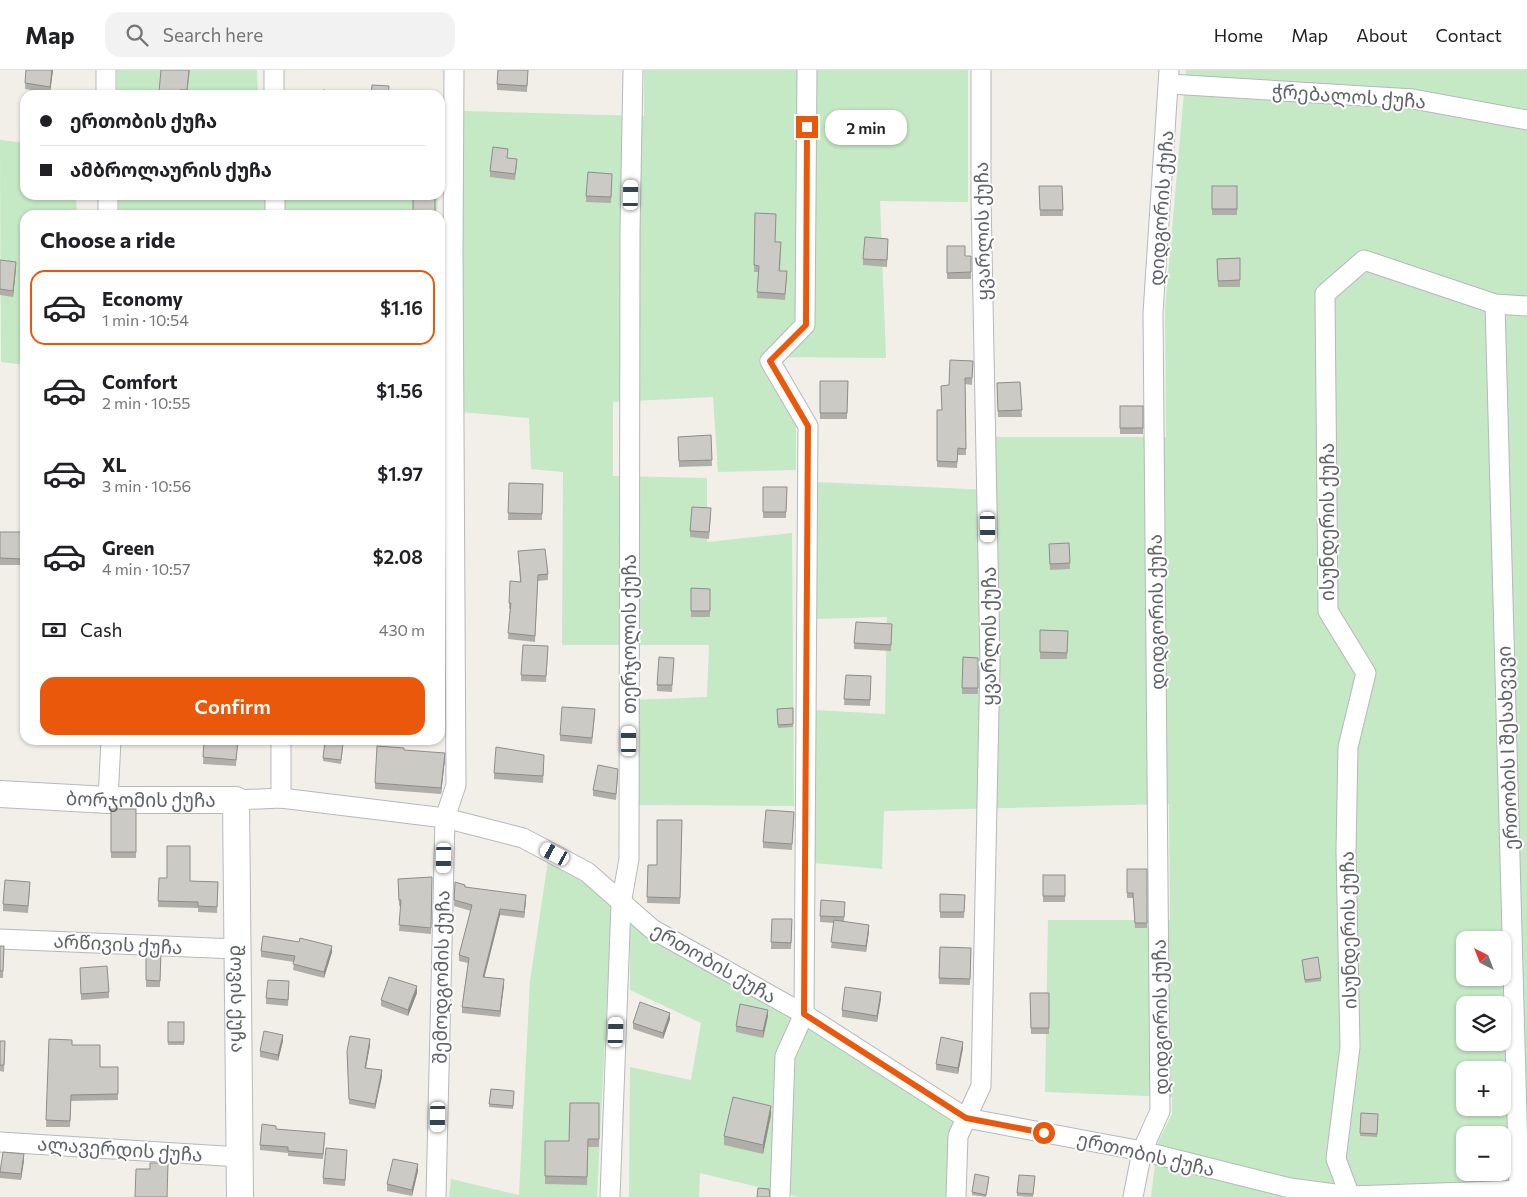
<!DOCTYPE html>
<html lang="en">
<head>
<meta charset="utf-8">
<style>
	:root { --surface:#fff; --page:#f2f2f2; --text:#202124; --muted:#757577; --line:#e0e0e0; --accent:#ea580c }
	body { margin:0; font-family:Commissioner,"Noto Sans Georgian",sans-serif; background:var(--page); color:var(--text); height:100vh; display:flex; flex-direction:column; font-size:19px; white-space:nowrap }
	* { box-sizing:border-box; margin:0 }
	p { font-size:16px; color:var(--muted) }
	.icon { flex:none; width:28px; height:28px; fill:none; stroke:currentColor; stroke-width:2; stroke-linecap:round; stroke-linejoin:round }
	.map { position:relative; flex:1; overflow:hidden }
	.drawer { position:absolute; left:20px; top:140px; width:425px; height:535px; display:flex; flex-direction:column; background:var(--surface); border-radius:15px; box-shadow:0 1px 4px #0004 }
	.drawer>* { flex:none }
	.banner { position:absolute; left:20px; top:20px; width:425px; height:110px; border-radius:15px; box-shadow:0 1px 4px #0004; display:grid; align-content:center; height:110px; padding:0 20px; background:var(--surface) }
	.needle { width:32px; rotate:318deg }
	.fabs { position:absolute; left:1456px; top:861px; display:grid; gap:10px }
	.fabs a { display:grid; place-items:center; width:55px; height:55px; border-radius:10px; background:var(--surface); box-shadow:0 1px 4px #0004; font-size:25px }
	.end { position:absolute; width:22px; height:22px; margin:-11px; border:6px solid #ea580c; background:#fff; box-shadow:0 0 0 2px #fff }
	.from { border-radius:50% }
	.bubble { position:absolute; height:35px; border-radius:15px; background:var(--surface); box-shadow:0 1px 4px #0004; font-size:16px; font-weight:600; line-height:35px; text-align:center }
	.car { position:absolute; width:15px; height:30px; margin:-15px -8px; border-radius:6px; box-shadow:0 0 4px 1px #0007; background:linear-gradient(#fff 24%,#345 0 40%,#fff 0 76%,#345 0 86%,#fff 0) }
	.banner b { display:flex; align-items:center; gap:18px; height:48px; font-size:19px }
	.banner b+b { border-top:1px solid var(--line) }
	.banner i { width:12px; height:12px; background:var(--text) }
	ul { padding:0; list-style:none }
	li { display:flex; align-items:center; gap:15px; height:75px; margin:0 10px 8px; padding:0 10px; border:2px solid transparent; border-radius:15px }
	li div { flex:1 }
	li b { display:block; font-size:19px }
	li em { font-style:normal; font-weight:600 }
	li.current { border-color:var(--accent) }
	li>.icon { width:45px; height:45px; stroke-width:1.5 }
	h2 { padding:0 20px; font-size:22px; line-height:60px }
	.pay { display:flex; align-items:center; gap:12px; height:55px; padding:0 20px; font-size:19px }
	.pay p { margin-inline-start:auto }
	.cta { display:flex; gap:10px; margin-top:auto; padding:10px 20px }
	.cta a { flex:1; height:58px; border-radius:15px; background:var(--accent); color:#fff; font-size:20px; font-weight:600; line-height:58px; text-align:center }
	header { display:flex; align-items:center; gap:30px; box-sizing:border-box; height:70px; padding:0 25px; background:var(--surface); border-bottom:1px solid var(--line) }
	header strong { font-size:24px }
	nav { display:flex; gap:28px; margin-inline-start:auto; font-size:18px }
	.search { width:350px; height:45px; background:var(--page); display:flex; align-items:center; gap:12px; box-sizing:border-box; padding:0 18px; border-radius:15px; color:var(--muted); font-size:19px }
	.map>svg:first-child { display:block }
	.green { fill:#c5e8c5; fill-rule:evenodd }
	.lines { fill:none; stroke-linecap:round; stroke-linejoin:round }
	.street-casing { stroke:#b5b8bc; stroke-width:21 }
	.secondary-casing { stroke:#b6babf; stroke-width:28 }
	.street { stroke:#fff; stroke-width:19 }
	.secondary { stroke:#fff; stroke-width:26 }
	.wall { fill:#afaea9 }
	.shaded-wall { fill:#8f8d8a }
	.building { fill:#cccac5; stroke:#8f8d8a }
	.route { stroke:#ea580c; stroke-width:6 }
	.labels { text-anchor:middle; stroke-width:4; stroke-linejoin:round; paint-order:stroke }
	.street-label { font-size:19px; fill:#5f6368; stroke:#fff }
</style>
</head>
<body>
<header>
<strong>Map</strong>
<div class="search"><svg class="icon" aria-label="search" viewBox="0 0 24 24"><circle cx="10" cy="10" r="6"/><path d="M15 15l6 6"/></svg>Search here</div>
<nav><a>Home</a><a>Map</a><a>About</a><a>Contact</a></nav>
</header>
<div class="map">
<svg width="1527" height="1127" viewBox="0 0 1527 1127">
	<rect width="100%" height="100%" fill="#f1efe8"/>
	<g class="green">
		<path d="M117,0h140l1,25h-141z"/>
		<path d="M644,0h324v132l-88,-1 6,157 -125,-1 35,67v46l-78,2 -5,-75 -100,5v74l94,2v64l85,-9 2,273 -160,-1v-105l73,-3 2,-52h-147l1,-173 -32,-3 -2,-51 -69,-6 -1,-165 5,-136 180,5z"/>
		<path d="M1186,0h341v1127h-376l7,-55 14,-28v-17l-127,-5 3,-172h122l-1,-116 -285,7 -2,58 -67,-6v-153l70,4 2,-97 -74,2 3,-137 174,8v-53h176l-1,-128zM1465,870h37v38h-37zM1465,935h37v37h-37zM1465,1000h37v38h-37zM1465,1065h37v37h-37z"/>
		<path d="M0,70l25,3v52h51l1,20h-52v150l-24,-3z"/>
		<path d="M119,125h319l-1,20h-318z"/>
		<path d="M548,791l64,35 -15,301h-148l2,-18 68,16 11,-214z"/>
		<path d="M630,842l325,199 -5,86h-151l-99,-24 -1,24h-70l1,-130 61,13 10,-57 -71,-33z"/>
	</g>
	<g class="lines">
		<g class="street-casing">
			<g id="street">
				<path d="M106,0v25"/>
				<path d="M274,0v25"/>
				<path d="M1170,14l243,15 114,21"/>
				<path d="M108,125v20"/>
				<path d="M275,125v20"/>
				<path d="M1495,234l24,887"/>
				<path d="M281,670v58"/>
				<path d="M108,730l3,-60"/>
				<path d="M236,730l45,-2 164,20 78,20 64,34 65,57 152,85 162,104 176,33 148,37 60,8 177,-6"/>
				<path d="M0,869l236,10"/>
				<path d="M0,1072l240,15"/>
				<path d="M1350,1126l-14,-37 14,-112 -4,-197 2,-103 18,-74 -38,-62 -3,-317 39,-34 131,44 32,2"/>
				<path d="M436,1127l9,-379 11,-33 -3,-531 1,-184"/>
				<path d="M610,1127l11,-293 8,-45 1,-628 3,-161"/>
				<path d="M780,1127l5,-141 19,-42 4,-588 -38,-65 35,-36 2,-255"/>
				<path d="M956,1127l2,-61 23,-50 9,-424 -9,-464v-128"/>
				<path d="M1133,1127l9,-46 18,-40 -7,-798 16,-243"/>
			</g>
		</g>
		<g class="secondary-casing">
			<g id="secondary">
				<path id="s1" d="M0,724l108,6h128l4,397"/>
			</g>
		</g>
		<use href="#street" class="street"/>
		<use href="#secondary" class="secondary"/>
	</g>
	<g class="wall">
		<path d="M26,0h27l-3,23 -25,-4z"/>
		<path d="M190,0l-3,25h-32l4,-3z"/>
		<path d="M528,0l-1,22 -30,-2v-6z"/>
		<path d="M508,88l9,7 -2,15 -25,-3v-6z"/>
		<path d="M612,110l-1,23 -25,-1v-6z"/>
		<path d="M1039,116h23l1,30h-23z"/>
		<rect x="1212" y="116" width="25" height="29"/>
		<path d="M755,143l20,29 6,7 -1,22 7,6 -2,23 -28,-2 2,-26h-5z"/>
		<path d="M888,175l-1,22 -24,-2v-6z"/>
		<path d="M947,176l18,10h6v23h-24z"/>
		<path d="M1240,188v29h-22l-1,-28z"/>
		<path d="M0,190l16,8 -3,29 -13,-2z"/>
		<path d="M973,291l-1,24 -7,-1 1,71h-8l-1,13 -20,-1v-57h5z"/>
		<rect x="440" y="295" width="2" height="31"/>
		<path d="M820,311h28l-1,38h-27z"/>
		<path d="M1020,312l2,35h-24l-1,-34z"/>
		<rect x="1120" y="336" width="23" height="28"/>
		<path d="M711,365l1,31 -33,1 -1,-30z"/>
		<path d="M509,413l34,1 -1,36h-34z"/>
		<path d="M763,417h24l-1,31h-23z"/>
		<path d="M711,444l-2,25 -19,-2v-6z"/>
		<path d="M0,462h23l-2,33h-21z"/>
		<path d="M1069,473l1,26 -20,1 -1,-20z"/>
		<path d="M518,481l30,23v6l-10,1 -3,61 -27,-3 2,-30h-1v-6l11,-21z"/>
		<path d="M691,518l19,1v28h-19z"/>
		<path d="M892,554l-1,27 -37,-2v-6z"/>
		<path d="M1040,560l28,1 -1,28h-27z"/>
		<path d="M548,582l-2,30 -25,-1v-6z"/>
		<path d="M963,587l15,1v36h-16z"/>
		<path d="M674,588l-2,34 -15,-1v-6z"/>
		<path d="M846,605l25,1 -1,30 -26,-1z"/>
		<path d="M793,638v19l-15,1 -1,-19z"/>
		<path d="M595,645l-3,29 -32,-3v-6z"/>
		<path d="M204,670h34l-2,26 -33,-2z"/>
		<path d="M343,677l-2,17 -18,-3v-3z"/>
		<path d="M404,680l41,9 -4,35 -66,-5v-6z"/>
		<path d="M544,692l-1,21 -49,-4v-6z"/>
		<path d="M618,705l-2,25 -23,-4v-6z"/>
		<rect x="111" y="739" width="25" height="49"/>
		<path d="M794,742l-2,38 -29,-2v-6z"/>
		<path d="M682,750l-2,84 -33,-1 1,-38h9z"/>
		<path d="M1127,799h20v59h-12l-2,-30h-6z"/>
		<rect x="1043" y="805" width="22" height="27"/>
		<path d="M432,807l-1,57 -32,-3 2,-25h-2l-1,-27z"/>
		<path d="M159,808l31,3 28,1 -1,31 -19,-1v-4l-40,-1z"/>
		<path d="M455,812l10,5 61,14 -2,17 -24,-3 -16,62 20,8 -4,32 -38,-4v-6l6,-44 -9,-2v-6l12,-44 -17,-5z"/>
		<path d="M30,818l-2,25 -25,-2v-7z"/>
		<path d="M940,824l25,1 -1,23h-24z"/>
		<path d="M845,838l-1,13 25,10 -3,21 -35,-4 3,-25 -14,-1v-6z"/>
		<path d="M772,849h20l-1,30h-20z"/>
		<path d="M0,876h4l-1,32h-3z"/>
		<path d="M940,877l31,1 -1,37 -31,-1z"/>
		<path d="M146,881l15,1 -1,35h-14z"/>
		<path d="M261,881l71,1 -8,26 -31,-8 1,-8 -33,-5z"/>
		<path d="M1302,890l19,18v3l-16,2z"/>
		<path d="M80,898l29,24v6l-28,2z"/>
		<path d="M289,918l-1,18 -22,-2v-6z"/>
		<path d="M417,923l-9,23 -27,-10v-6z"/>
		<path d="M1030,923h19v41h-18z"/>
		<path d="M881,928l-4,24 -35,-5v-7z"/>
		<path d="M768,946l-5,22 -27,-6v-6z"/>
		<path d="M670,949l-7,20 -30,-10v-6z"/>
		<rect x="168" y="952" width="16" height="23"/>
		<path d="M49,969l23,6 28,22h18v33l-47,1 -1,26h-24z"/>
		<path d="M0,971h5l-1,31 -4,-1z"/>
		<path d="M283,971l-5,20 -18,-4v-6z"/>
		<path d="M370,975l-4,23 16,8 -7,33 -26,-5 -2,-53z"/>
		<path d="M963,978l-5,26 -22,-4v-6z"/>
		<path d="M491,1019l23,2 -1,18 -24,-2z"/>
		<path d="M599,1033v44h-11l-1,38 -42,-1v-43h24z"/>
		<path d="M1361,1043l17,1 -1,23 -17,-1z"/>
		<path d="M771,1045l-8,39 -39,-9v-9z"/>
		<path d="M276,1059l49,9 -2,21 -35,-3v-3l-28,-3v-5z"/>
		<path d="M347,1086l-2,30 -22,-2v-6z"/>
		<path d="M24,1090l-3,20 -21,-2v-6z"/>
		<path d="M418,1101l-6,25 -25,-5v-7z"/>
		<path d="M1035,1109l-2,18 -16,-1v-3z"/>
		<path d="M989,1110l-3,17 -14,-2v-3z"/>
	</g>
	<g class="shaded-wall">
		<path d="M52,0h1l-3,23v-6z"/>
		<path d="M16,192v6l-3,29v-6z"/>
		<path d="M445,683v6l-4,35v-6z"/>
		<path d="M526,825v6l-2,17v-6z"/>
		<path d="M500,839v6l-17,68v-6z"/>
		<path d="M869,855v6l-3,21v-6z"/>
		<path d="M332,876v6l-8,26v-6z"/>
		<path d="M504,909v6l-4,32v-6z"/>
		<path d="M417,916v7l-9,23v-6z"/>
		<path d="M881,922v6l-4,24v-6z"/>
		<path d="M768,940v6l-5,22v-7z"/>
		<path d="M670,943v6l-7,20v-6z"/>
		<path d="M283,965v6l-5,20v-6z"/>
		<path d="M370,969v6l-5,28v-5z"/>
		<path d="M963,972v6l-5,26v-6z"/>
		<path d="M382,1000v6l-7,33v-5z"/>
		<path d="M771,1036v9l-8,39v-9z"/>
		<path d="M24,1084v6l-3,20v-6z"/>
		<path d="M418,1094v7l-6,25v-6z"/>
	</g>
	<g class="building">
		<path d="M26,0h26l-2,17 -25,-4z"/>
		<path d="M161,0h28l-2,20h-7l-1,5h-24v-3h4z"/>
		<path d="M498,0h30l-1,16 -30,-2z"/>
		<path d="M372,15l17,1 -1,9h-17z"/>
		<path d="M323,20l32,5h-33z"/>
		<path d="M493,77l15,2 -1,9 10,1 -2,15 -25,-3z"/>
		<path d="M588,102l24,2 -1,23 -25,-1z"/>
		<path d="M1039,116h23l1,24h-23z"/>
		<rect x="1212" y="116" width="25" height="23"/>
		<rect x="413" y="125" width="22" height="20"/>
		<path d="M755,143l21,1 -1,28h6l-2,29h8l-2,23 -28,-2 2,-26 -5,-1z"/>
		<path d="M865,167l23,2 -1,21 -24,-1z"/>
		<path d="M947,176h18v10h6v16l-24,1z"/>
		<path d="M1240,188v22l-22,1 -1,-22z"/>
		<path d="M0,190l16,2 -3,29 -13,-2z"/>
		<path d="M950,290l23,1 -1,17h-7l1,71 -8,-1 -1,14 -20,-1v-51h5l-1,-24 8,-1z"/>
		<rect x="440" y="295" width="2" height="25"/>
		<path d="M820,311h28l-1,32h-27z"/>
		<path d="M1020,312l2,28 -24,1 -1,-28z"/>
		<rect x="1120" y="336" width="23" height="22"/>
		<path d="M711,365l1,25 -33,1 -1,-24z"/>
		<path d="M509,413l34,1 -1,30 -34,-1z"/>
		<path d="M763,417h24l-1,25h-23z"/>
		<path d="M692,437l19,1 -2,24 -19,-1z"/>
		<path d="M0,462h23l-2,27 -21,-1z"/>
		<path d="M1069,473l1,20 -20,1 -1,-20z"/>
		<path d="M545,479l3,25 -10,1 -3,61 -27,-3 3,-30h-2l1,-22 11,1 -3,-31z"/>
		<path d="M25,511v9h-2z"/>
		<path d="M691,518l19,1v22h-19z"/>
		<path d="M856,552l36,2 -1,21 -37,-2z"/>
		<path d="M1040,560l28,1 -1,22 -27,-1z"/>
		<path d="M523,575l25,1 -2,30 -25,-1z"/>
		<path d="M659,587l15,1 -2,27h-15z"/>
		<path d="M963,587l15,1v30h-16z"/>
		<path d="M846,605l25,1 -1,24 -26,-1z"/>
		<path d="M562,637l33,2 -3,29 -32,-3z"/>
		<path d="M793,638v16l-15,1 -1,-16z"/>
		<path d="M204,670h34l-2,20 -33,-3z"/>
		<path d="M325,671l18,2 -2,17 -18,-2z"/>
		<path d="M377,676l27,2v2l41,3 -4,35 -66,-5z"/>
		<path d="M496,677l48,8 -1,21 -49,-3z"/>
		<path d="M598,695l20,4 -2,25 -23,-4z"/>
		<rect x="111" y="739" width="25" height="43"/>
		<path d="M766,740l28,2 -2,32 -29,-2z"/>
		<path d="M657,750h25l-2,78 -33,-1 1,-32h9z"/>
		<path d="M167,776h23v35l28,1 -1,25 -19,-1v-4l-40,-1 1,-23h8z"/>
		<path d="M1127,799h20v54h-12l-2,-30h-6z"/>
		<rect x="1043" y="805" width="22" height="21"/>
		<path d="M432,807l-1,51 -32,-3 2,-25h-2l-1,-21z"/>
		<path d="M5,810l25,2 -2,24 -25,-2z"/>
		<path d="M455,812l10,3v2l61,8 -2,17 -24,-3 -17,68 21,2 -4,32 -38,-4 7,-49 -10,-3 13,-50 -18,-5z"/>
		<path d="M940,824l25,1 -1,17h-24z"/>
		<path d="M821,830l24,2 -1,15 -24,-1z"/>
		<path d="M772,849h20l-1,24 -20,-1z"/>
		<path d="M834,850l35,5 -3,21 -35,-4z"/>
		<path d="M263,866l36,6 1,-4 32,8 -8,26 -31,-8 2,-8 -34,-5z"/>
		<path d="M0,876h4l-1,25h-3z"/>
		<path d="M940,877l31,1 -1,31 -31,-1z"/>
		<path d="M146,881l15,1 -1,29 -14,-1z"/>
		<path d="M1318,887l3,21 -16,2 -3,-20z"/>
		<path d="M107,896l2,26 -28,2 -1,-26z"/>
		<path d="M389,907l28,9 -9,24 -27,-10z"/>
		<path d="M268,910l21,1 -1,19 -22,-2z"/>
		<path d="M845,917l36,5 -4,24 -35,-6z"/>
		<path d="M1030,923h19v35h-18z"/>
		<path d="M640,932l30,11 -7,20 -30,-10z"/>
		<path d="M740,934l28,6 -5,21 -27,-5z"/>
		<rect x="168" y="952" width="16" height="20"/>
		<path d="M264,961l19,4 -5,20 -18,-4z"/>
		<path d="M350,966l20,3 -5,29 17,2 -7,34 -26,-5 -2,-48z"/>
		<path d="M941,967l22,5 -5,26 -22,-4z"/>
		<path d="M49,969l23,1v5h28v22h18v27l-47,1 -1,26 -24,-1z"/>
		<path d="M0,971h5l-1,24h-4z"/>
		<path d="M491,1019l23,2 -1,15 -24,-2z"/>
		<path d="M733,1027l38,9 -8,39 -39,-9z"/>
		<path d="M570,1033h29v36h-11l-1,38 -42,-1v-35h24z"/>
		<path d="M1361,1043l17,1 -1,20 -17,-1z"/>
		<path d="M262,1054l14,2v3l49,4 -2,21 -35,-3v-4l-28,-2z"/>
		<path d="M326,1078l21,2 -2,30 -22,-2z"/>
		<path d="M3,1082l21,2 -3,20 -21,-2z"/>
		<path d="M393,1089l25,5 -6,26 -25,-6z"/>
		<path d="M150,1093h18l-1,34h-32l1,-28h14z"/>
		<path d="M975,1104l14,3 -3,18 -14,-3z"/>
		<path d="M1019,1105l16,1 -2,18 -16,-1z"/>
		<path d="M758,1118l11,1 1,8h-13z"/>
	</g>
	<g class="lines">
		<path class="route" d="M807,57l-1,198 -36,36 38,65 -4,588 162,104 78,15"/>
	</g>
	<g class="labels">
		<g class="street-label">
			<text transform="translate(1349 26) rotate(4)" y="7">ჭრებალოს ქუჩა</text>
			<text transform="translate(1161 138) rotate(-86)" y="7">დიდგორის ქუჩა</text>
			<text transform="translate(982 161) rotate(-91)" y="7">ყვარლის ქუჩა</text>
			<text transform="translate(1327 452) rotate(-90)" y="7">ისუნდერის ქუჩა</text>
			<text transform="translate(1156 542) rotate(-91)" y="7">დიდგორის ქუჩა</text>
			<text transform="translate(629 564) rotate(-90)" y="7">თერჯოლის ქუჩა</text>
			<text transform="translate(989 566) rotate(-90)" y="7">ყვარლის ქუჩა</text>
			<text transform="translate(1507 678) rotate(-92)" y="7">ერთობის I შესახვევი</text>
			<text dy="7" stroke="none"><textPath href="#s1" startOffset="141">ბორჯომის ქუჩა</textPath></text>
			<text transform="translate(1348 860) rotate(-91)" y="7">ისუნდერის ქუჩა</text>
			<text transform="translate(118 874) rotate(3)" y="7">არწივის ქუჩა</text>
			<text transform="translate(714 893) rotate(30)" y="7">ერთობის ქუჩა</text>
			<text transform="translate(441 907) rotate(-89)" y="7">შემოდგომის ქუჩა</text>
			<text dy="7" stroke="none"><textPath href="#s1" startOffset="435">შოვის ქუჩა</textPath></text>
			<text transform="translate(1160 947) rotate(-91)" y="7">დიდგორის ქუჩა</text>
			<text transform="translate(120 1079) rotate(4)" y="7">ალავერდის ქუჩა</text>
			<text transform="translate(1146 1084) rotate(13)" y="7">ერთობის ქუჩა</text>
		</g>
	</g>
</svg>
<div class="fabs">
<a><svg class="needle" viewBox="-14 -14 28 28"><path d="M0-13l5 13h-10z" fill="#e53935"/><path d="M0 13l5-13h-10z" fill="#757577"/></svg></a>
<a><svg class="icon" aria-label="layers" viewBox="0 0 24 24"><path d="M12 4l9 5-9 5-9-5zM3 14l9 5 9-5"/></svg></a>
<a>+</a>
<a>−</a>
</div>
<i class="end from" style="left:1044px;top:1063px"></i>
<i class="end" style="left:807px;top:57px"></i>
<div class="bubble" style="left:825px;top:40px;width:82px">2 min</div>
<i class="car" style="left:631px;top:125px;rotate:1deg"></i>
<i class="car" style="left:988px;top:457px;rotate:179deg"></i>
<i class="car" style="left:629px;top:671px;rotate:0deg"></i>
<i class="car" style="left:555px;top:784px;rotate:298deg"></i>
<i class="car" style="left:444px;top:788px;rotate:181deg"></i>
<i class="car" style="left:616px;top:962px;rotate:2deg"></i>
<i class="car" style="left:438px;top:1047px;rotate:181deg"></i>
<div class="banner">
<b><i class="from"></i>ერთობის ქუჩა</b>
<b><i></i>ამბროლაურის ქუჩა</b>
</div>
<section class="drawer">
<h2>Choose a ride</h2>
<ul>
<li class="current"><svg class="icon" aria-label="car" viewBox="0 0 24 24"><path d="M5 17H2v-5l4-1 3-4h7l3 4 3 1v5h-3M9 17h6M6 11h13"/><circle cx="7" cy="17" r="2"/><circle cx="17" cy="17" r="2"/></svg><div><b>Economy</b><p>1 min · 10:54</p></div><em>$1.16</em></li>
<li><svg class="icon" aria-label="car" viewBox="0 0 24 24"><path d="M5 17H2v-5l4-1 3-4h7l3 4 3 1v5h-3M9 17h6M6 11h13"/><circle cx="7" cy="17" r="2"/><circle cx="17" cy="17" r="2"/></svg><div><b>Comfort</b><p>2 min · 10:55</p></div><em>$1.56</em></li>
<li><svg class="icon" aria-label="car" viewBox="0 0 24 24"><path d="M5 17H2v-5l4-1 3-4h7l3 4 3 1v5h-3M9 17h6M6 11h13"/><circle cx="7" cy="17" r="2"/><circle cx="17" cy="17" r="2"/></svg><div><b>XL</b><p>3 min · 10:56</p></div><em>$1.97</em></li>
<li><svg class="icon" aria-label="car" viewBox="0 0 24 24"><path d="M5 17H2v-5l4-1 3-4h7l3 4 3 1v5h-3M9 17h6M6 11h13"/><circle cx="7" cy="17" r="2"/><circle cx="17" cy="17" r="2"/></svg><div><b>Green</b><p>4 min · 10:57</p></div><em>$2.08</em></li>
</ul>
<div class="pay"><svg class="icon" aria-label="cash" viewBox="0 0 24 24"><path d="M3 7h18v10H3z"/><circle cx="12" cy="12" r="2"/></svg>Cash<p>430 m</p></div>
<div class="cta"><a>Confirm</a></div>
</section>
</div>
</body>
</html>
